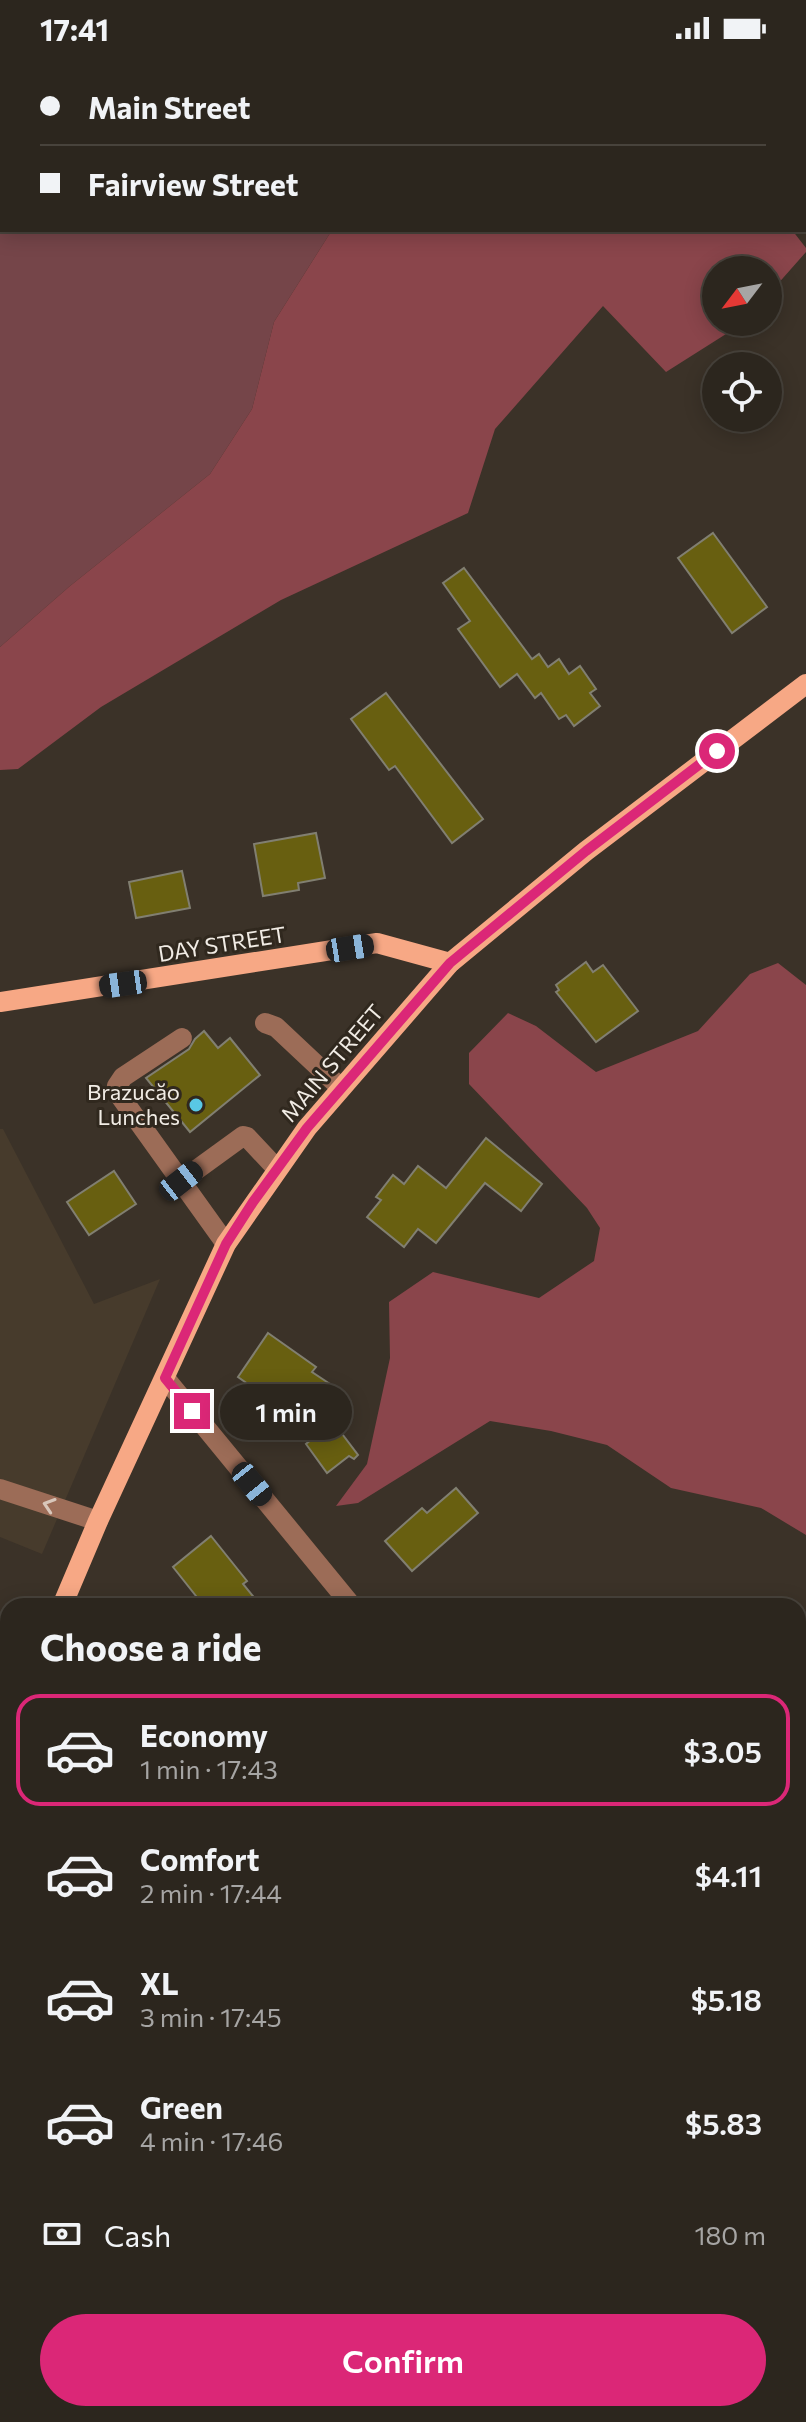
<!DOCTYPE html>
<html lang="en">
<head>
<meta charset="utf-8">
<style>
	:root { --surface:#2c261e; --page:#342e27; --text:#f1f3f6; --muted:#a6a5a4; --line:#48433c; --accent:#db2777 }
	body { margin:0; font-family:Commissioner,sans-serif; background:var(--page); color:var(--text); height:100vh; display:flex; flex-direction:column; font-size:30px; white-space:nowrap }
	* { box-sizing:border-box; margin:0 }
	p { font-size:26px; color:var(--muted) }
	.icon { flex:none; width:44px; height:44px; fill:none; stroke:currentColor; stroke-width:2; stroke-linecap:round; stroke-linejoin:round }
	.map { position:relative; flex:1; overflow:hidden }
	.sheet { position:absolute; left:0px; top:1542px; width:806px; height:824px; display:flex; flex-direction:column; background:var(--surface); border-radius:24px 24px 0 0; box-shadow:0 4px 20px #0003,0 0 0 2px var(--line) }
	.sheet>* { flex:none }
	.hud { position:absolute; left:0px; top:0px; width:806px; height:176px; box-shadow:0 4px 20px #0003,0 0 0 2px var(--line); display:grid; align-content:center; height:176px; padding:0 40px; background:var(--surface) }
	.needle { width:52px; rotate:238deg }
	.controls { position:absolute; left:702px; top:200px; display:grid; gap:16px }
	.controls a { display:grid; place-items:center; width:80px; height:80px; border-radius:50%; background:var(--surface); box-shadow:0 4px 20px #0003,0 0 0 2px var(--line); font-size:40px }
	.end { position:absolute; width:36px; height:36px; margin:-18px; border:10px solid #db2777; background:#fff; box-shadow:0 0 0 4px #fff }
	.from { border-radius:50% }
	.bubble { position:absolute; height:56px; border-radius:28px; background:var(--surface); box-shadow:0 4px 20px #0003,0 0 0 2px var(--line); font-size:26px; font-weight:600; line-height:56px; text-align:center }
	.car { position:absolute; width:24px; height:48px; margin:-24px -12px; border-radius:10px; box-shadow:0 0 6px 2px #0007; background:linear-gradient(#222 24%,#8ab4d8 0 40%,#222 0 76%,#8ab4d8 0 86%,#222 0) }
	.hud b { display:flex; align-items:center; gap:28px; height:76px; font-size:30px }
	.hud b+b { border-top:2px solid var(--line) }
	.hud i { width:20px; height:20px; background:var(--text) }
	ul { padding:0; list-style:none }
	li { display:flex; align-items:center; gap:24px; height:112px; margin:0 16px 12px; padding:0 24px; border:4px solid transparent; border-radius:24px }
	li div { flex:1 }
	li b { display:block; font-size:30px }
	li em { font-style:normal; font-weight:600 }
	li.on { border-color:var(--accent) }
	li>.icon { width:72px; height:72px; stroke-width:1.5 }
	h2 { padding:0 40px; font-size:36px; line-height:96px }
	.pay { display:flex; align-items:center; gap:20px; height:88px; padding:0 40px; font-size:30px }
	.pay p { margin-inline-start:auto }
	.button { display:flex; gap:16px; margin-top:auto; padding:16px 40px }
	.button a { flex:1; height:92px; border-radius:48px; background:var(--accent); color:#fff; font-size:32px; font-weight:600; line-height:92px; text-align:center }
	.status { display:flex; justify-content:space-between; align-items:center; height:56px; padding:0 40px; background:var(--surface); direction:ltr }
	.status svg { height:22px; fill:currentColor }
	.map>svg:first-child { display:block }
	.built { fill:#473b2c }
	.green { fill:#754549 }
	.forest { fill:#8a454b }
	.lines { fill:none; stroke-linecap:round; stroke-linejoin:round }
	.stream { stroke:#678649; stroke-width:10 }
	.building { fill:#685f10; stroke:#817f71; stroke-width:2 }
	.minor { stroke:#9c6c57; stroke-width:20 }
	.major { stroke:#f7a885; stroke-width:20 }
	.oneway { stroke:#d8c6ba }
	.route { stroke:#db2777; stroke-width:10 }
	.poi-dot { fill:#59c8e5; stroke:#30281e; stroke-width:3 }
	.labels { text-anchor:middle; stroke-width:6; stroke-linejoin:round; paint-order:stroke }
	.street-label { font-size:22px; fill:#f1ece5; stroke:#30281e }
	.poi-label { font-size:22px; fill:#f1ece5; stroke:#30281e; text-anchor:end }
</style>
</head>
<body>
<div class="status"><b>17:41</b><svg viewBox="0 0 49 12"><path d="M0 12V9h3v3zM5 12V6h3v6zM10 12V3h3v9zM15 12V0h3v12zM26 1h20v11H26zM47 4h2v5h-2z"/></svg></div>
<div class="map">
<svg width="806" height="2366" viewBox="0 0 806 2366">
	<rect width="100%" height="100%" fill="#3b3228"/>
	<path class="built" d="M0,1073h3l91,175 66,-25 -118,275 -42,-17z"/>
	<path class="green" d="M0,0h532l-1,2h-529v172h330l-58,92 -22,87 -42,65 -140,112 -70,61z"/>
	<g class="forest">
		<path d="M527,0h179v2h-180z"/>
		<path d="M332,174h460l14,18v4l-38,43v-25h-52v52h29l-79,50 -63,-66 -108,123 -27,84 -187,87 -180,107 -83,62 -18,1v-123l70,-61 140,-112 42,-65 22,-87z"/>
		<path d="M778,907l28,22v550l-45,-27 -90,-20 -64,-43 -56,-14 -61,-10 -132,82 -22,3 31,-42 23,-106 -1,-56 44,-30 106,26 55,-37 6,-33 -13,-20 -118,-124v-31l39,-40 28,13 60,46 102,-41 52,-57z"/>
	</g>
	<g class="lines">
		<g class="stream">
			<path d="M110,2l3,-2"/>
			<path d="M0,104l2,-2"/>
		</g>
	</g>
	<g class="building">
		<path d="M713,477l54,74 -35,26 -54,-75z"/>
		<path d="M464,512l68,91 7,-5 9,13 11,-8 10,15 11,-8 16,23 -6,4 10,13 -26,20 -8,-11 -7,4 -18,-26 -6,5 -18,-24 -17,13 -42,-58 12,-8 -27,-38z"/>
		<path d="M386,637l97,126 -31,24 -57,-77 -6,4 -38,-51z"/>
		<path d="M316,777l9,45 -27,5 1,7 -36,6 -9,-52z"/>
		<path d="M182,815l8,37 -54,10 -7,-36z"/>
		<path d="M586,906l7,10 10,-7 35,46 -42,31 -40,-50 3,-2 -3,-5z"/>
		<path d="M204,975l14,17 12,-10 30,37 -70,57 -44,-54 43,-29 6,-10z"/>
		<path d="M486,1082l56,46 -21,27 -36,-28 -49,60 -18,-14 -14,18 -37,-30 14,-17 -5,-3 17,-22 11,9 14,-18 28,22z"/>
		<path d="M114,1115l22,33 -47,31 -22,-33z"/>
		<path d="M268,1277l48,34 -4,5 18,12 -12,18 40,53 -4,4 -5,-3 -22,17 -21,-29 12,-10 -80,-57z"/>
		<path d="M456,1432l22,25 -66,58 -27,-30 37,-33 5,5z"/>
		<path d="M211,1480l36,45 -4,3 18,22h-57l-31,-39z"/>
	</g>
	<g class="lines">
		<g class="minor">
			<path d="M265,967l11,4 65,61"/>
			<path d="M182,982l-59,39 -6,9 3,10 106,148"/>
			<path d="M181,1125l62,-45 4,1 30,32"/>
			<path d="M165,1322l187,228"/>
			<path d="M0,1433l98,32"/>
			<path d="M798,1700l8,-7"/>
			<path d="M0,1969l8,10"/>
			<path d="M798,2095l8,11"/>
			<path d="M428,2358l8,8"/>
			<path d="M550,2358l8,8"/>
			<path d="M646,2358l5,8"/>
		</g>
		<g class="major">
			<path d="M0,946l377,-59 73,20"/>
			<path d="M62,1550l36,-85 128,-277 81,-116 143,-165 136,-112 220,-167"/>
			<path d="M0,1691l8,-18"/>
		</g>
	</g>
	<defs><path id="oneway-chevron" d="M-2-3.5L2.5 0L-2 3.5" fill="none" stroke-width="1.6" stroke-linecap="round" stroke-linejoin="round" transform="scale(2)"/></defs>
	<use class="oneway" href="#oneway-chevron" transform="translate(49 1449) rotate(-162)"/>
	<g class="lines">
		<path class="route" d="M192,1355l-27,-33 61,-134 27,-42 54,-74 143,-165 136,-112 131,-100"/>
	</g>
	<circle class="poi-dot" cx="196" cy="1049" r="8"/>
	<g class="labels">
		<g class="street-label">
			<text transform="translate(222 888) rotate(-9)" y="8">DAY STREET</text>
			<text transform="translate(332 1007) rotate(-50)" y="8">MAIN STREET</text>
		</g>
		<g class="poi-label">
			<text x="180" y="1044">Brazucăo<tspan x="180" dy="25">Lunches</tspan></text>
		</g>
	</g>
</svg>
<div class="controls">
<a><svg class="needle" viewBox="-14 -14 28 28"><path d="M0-13l5 13h-10z" fill="#e53935"/><path d="M0 13l5-13h-10z" fill="#a6a5a4"/></svg></a>
<a><svg class="icon" aria-label="locate" viewBox="0 0 24 24"><circle cx="12" cy="12" r="6"/><path d="M12 2v4M12 18v4M2 12h4M18 12h4"/></svg></a>
</div>
<i class="end from" style="left:717px;top:695px"></i>
<i class="end" style="left:192px;top:1355px"></i>
<div class="bubble" style="left:220px;top:1328px;width:132px">1 min</div>
<i class="car" style="left:350px;top:892px;rotate:81deg"></i>
<i class="car" style="left:123px;top:928px;rotate:262deg"></i>
<i class="car" style="left:181px;top:1125px;rotate:52deg"></i>
<i class="car" style="left:252px;top:1428px;rotate:141deg"></i>
<div class="hud">
<b><i class="from"></i>Main Street</b>
<b><i></i>Fairview Street</b>
</div>
<section class="sheet">
<h2>Choose a ride</h2>
<ul>
<li class="on"><svg class="icon" aria-label="car" viewBox="0 0 24 24"><path d="M5 17H2v-5l4-1 3-4h7l3 4 3 1v5h-3M9 17h6M6 11h13"/><circle cx="7" cy="17" r="2"/><circle cx="17" cy="17" r="2"/></svg><div><b>Economy</b><p>1 min · 17:43</p></div><em>$3.05</em></li>
<li><svg class="icon" aria-label="car" viewBox="0 0 24 24"><path d="M5 17H2v-5l4-1 3-4h7l3 4 3 1v5h-3M9 17h6M6 11h13"/><circle cx="7" cy="17" r="2"/><circle cx="17" cy="17" r="2"/></svg><div><b>Comfort</b><p>2 min · 17:44</p></div><em>$4.11</em></li>
<li><svg class="icon" aria-label="car" viewBox="0 0 24 24"><path d="M5 17H2v-5l4-1 3-4h7l3 4 3 1v5h-3M9 17h6M6 11h13"/><circle cx="7" cy="17" r="2"/><circle cx="17" cy="17" r="2"/></svg><div><b>XL</b><p>3 min · 17:45</p></div><em>$5.18</em></li>
<li><svg class="icon" aria-label="car" viewBox="0 0 24 24"><path d="M5 17H2v-5l4-1 3-4h7l3 4 3 1v5h-3M9 17h6M6 11h13"/><circle cx="7" cy="17" r="2"/><circle cx="17" cy="17" r="2"/></svg><div><b>Green</b><p>4 min · 17:46</p></div><em>$5.83</em></li>
</ul>
<div class="pay"><svg class="icon" aria-label="cash" viewBox="0 0 24 24"><path d="M3 7h18v10H3z"/><circle cx="12" cy="12" r="2"/></svg>Cash<p>180 m</p></div>
<div class="button"><a>Confirm</a></div>
</section>
</div>
</body>
</html>
